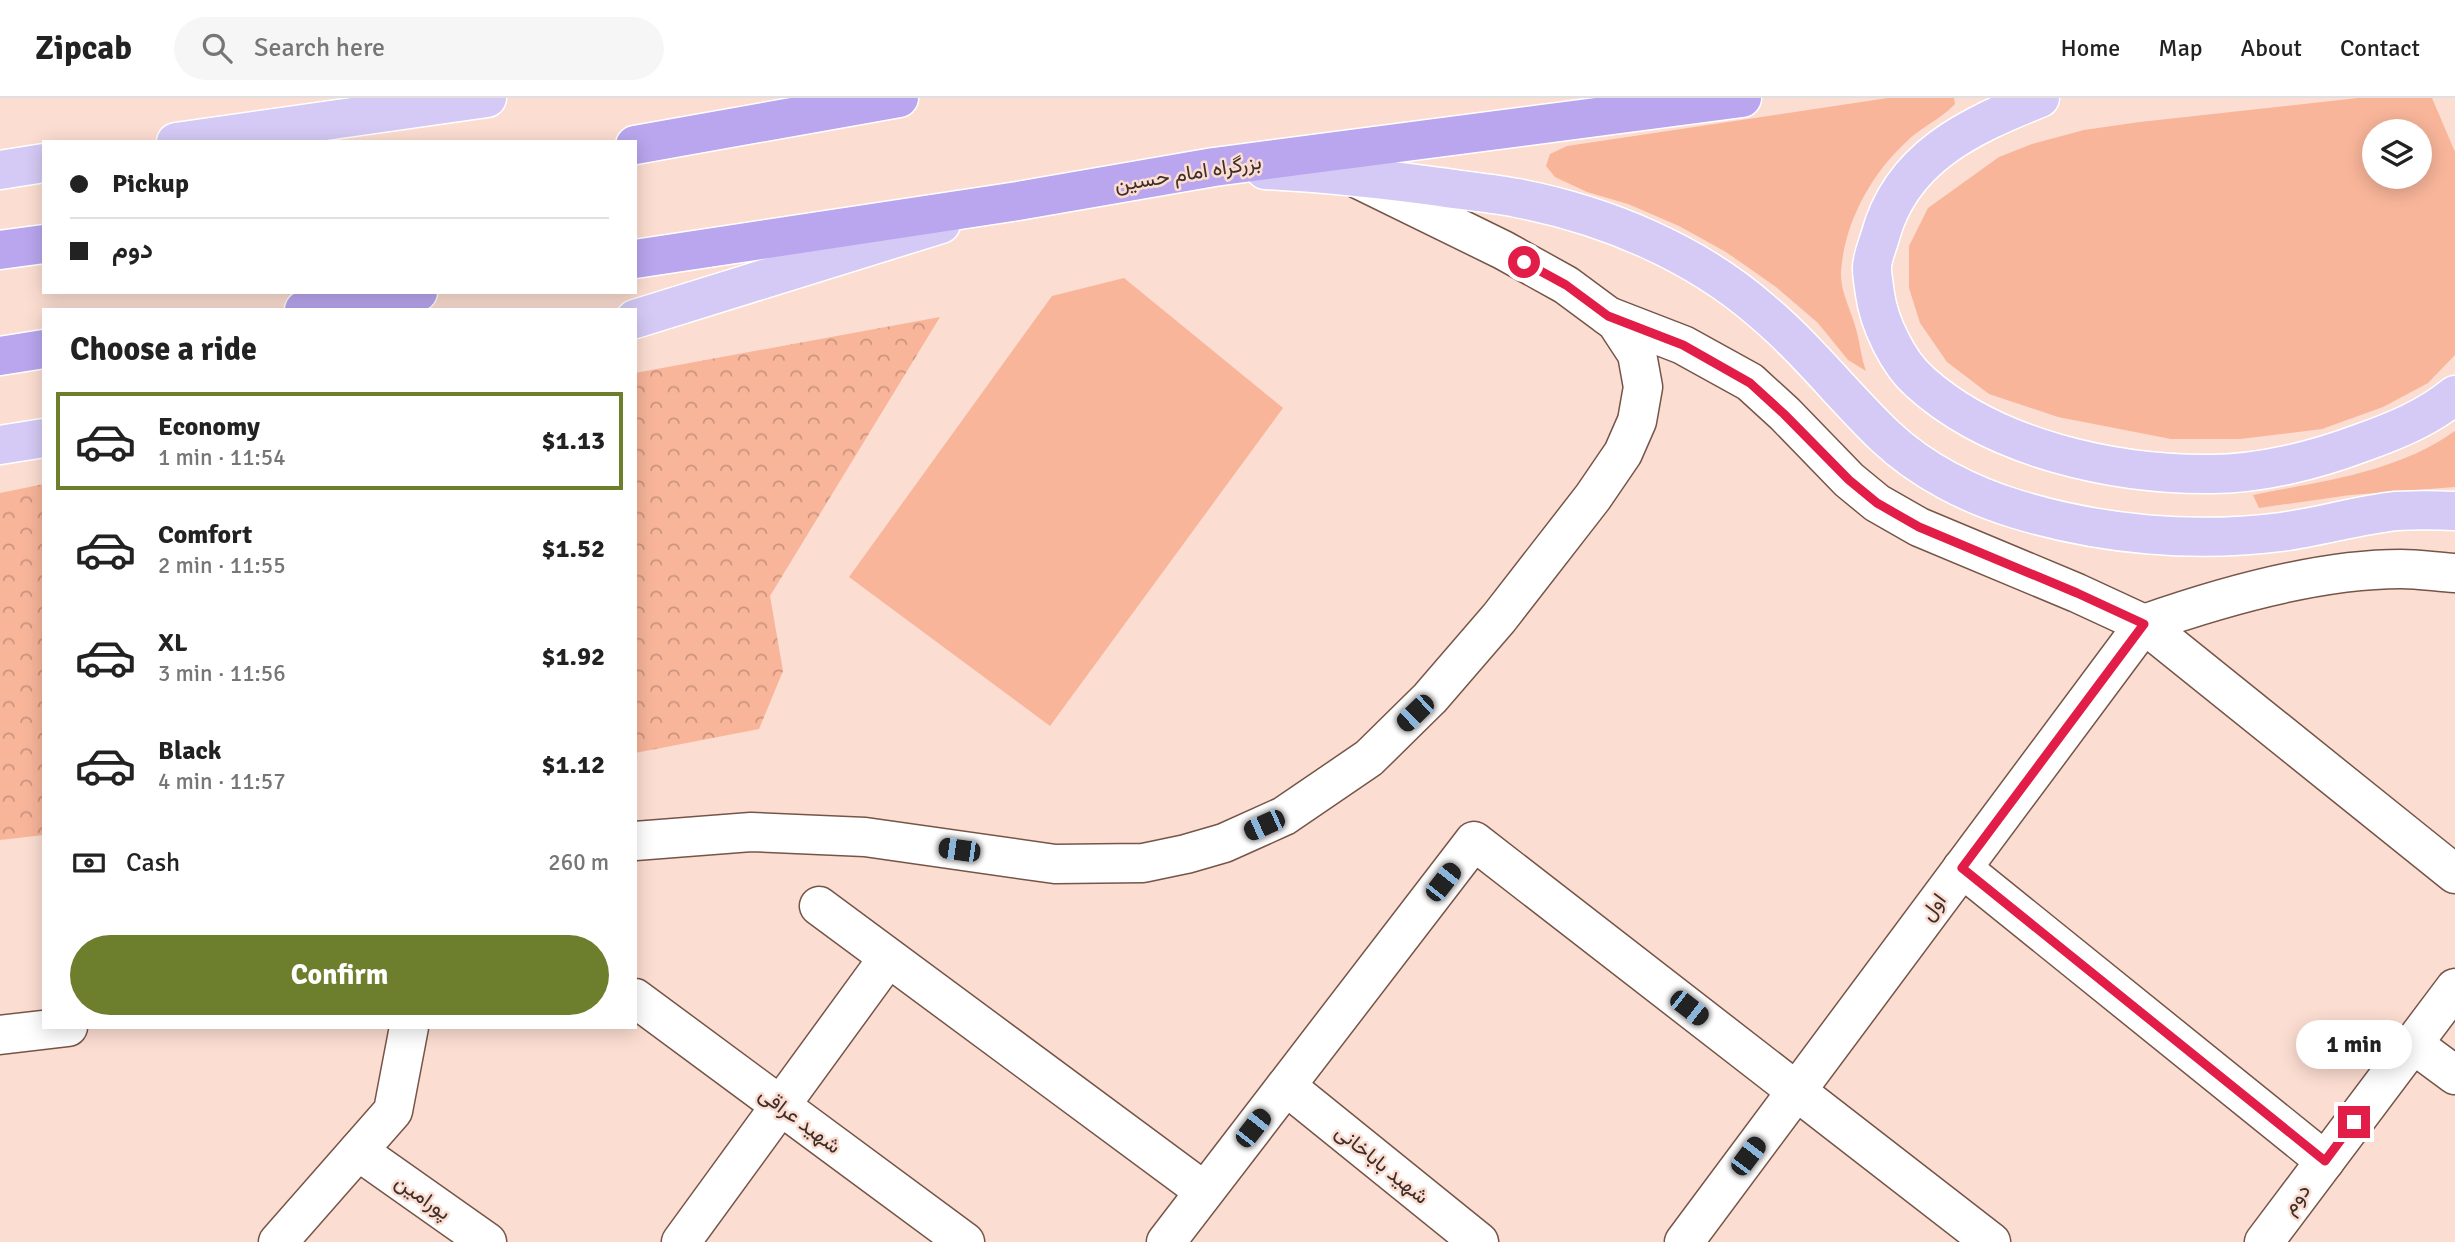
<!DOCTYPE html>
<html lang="en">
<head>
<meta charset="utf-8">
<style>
	:root { --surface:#fff; --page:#f6f6f6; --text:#222; --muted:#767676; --line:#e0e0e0; --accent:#6d7e2d }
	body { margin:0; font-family:Signika,Vazirmatn,sans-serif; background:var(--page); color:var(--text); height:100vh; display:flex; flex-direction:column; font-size:26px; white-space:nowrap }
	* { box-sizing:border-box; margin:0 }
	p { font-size:23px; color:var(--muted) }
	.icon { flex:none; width:38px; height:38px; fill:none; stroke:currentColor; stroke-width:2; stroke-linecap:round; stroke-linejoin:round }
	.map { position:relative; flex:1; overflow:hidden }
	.side { position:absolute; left:42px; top:210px; width:595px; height:721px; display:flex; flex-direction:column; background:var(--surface); border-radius:0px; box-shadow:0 4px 18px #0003 }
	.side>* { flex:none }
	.guide { position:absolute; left:42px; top:42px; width:595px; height:154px; border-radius:0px; box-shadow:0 4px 18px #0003; display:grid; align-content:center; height:154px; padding:0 28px; background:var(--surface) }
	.fabs { position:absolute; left:2362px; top:21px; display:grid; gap:14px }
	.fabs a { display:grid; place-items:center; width:70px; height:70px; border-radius:50%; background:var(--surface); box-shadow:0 4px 18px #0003; font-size:35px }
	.end { position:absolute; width:32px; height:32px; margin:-16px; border:9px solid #e11d48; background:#fff; box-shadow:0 0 0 4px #fff }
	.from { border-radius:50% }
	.bubble { position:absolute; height:49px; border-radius:24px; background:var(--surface); box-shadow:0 4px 18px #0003; font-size:23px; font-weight:700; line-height:49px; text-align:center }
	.car { position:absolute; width:21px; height:42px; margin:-21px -10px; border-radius:9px; box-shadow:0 0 5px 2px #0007; background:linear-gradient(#222 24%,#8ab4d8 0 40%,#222 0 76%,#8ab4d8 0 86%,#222 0) }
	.guide b { display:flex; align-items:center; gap:24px; height:66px; font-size:26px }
	.guide b+b { border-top:2px solid var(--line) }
	.guide i { width:18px; height:18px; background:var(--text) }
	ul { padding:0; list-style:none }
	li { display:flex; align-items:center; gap:21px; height:98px; margin:0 14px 10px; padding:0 14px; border:4px solid transparent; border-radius:0px }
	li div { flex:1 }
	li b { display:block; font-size:26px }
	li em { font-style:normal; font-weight:700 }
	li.active { border-color:var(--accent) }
	li>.icon { width:63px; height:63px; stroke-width:1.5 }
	h2 { padding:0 28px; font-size:32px; line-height:84px }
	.pay { display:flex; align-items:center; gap:18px; height:77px; padding:0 28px; font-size:26px }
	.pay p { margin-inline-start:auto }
	.cta { display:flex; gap:14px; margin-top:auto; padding:14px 28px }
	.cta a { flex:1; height:80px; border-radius:42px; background:var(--accent); color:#fff; font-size:28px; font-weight:700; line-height:80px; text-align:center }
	header { display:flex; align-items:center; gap:42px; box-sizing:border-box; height:98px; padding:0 35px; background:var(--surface); border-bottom:2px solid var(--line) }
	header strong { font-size:33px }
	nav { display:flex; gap:38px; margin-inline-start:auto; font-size:24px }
	.search { width:490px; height:63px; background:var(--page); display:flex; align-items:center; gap:18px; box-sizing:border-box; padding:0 24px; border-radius:38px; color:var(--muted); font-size:26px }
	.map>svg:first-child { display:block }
	.green { fill:#f8b59a; fill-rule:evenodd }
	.park { fill:url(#park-crowns) }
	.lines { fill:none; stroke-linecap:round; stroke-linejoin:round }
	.minor-casing { stroke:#755548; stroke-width:41 }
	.major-casing { stroke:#fff; stroke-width:41 }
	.highway-casing { stroke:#fff; stroke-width:41 }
	.minor { stroke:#fff; stroke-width:38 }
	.major { stroke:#d5caf5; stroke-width:38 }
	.highway { stroke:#b9a6ee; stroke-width:38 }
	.route { stroke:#e11d48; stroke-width:9 }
	.labels { text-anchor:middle; stroke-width:5; stroke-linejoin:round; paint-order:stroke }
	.street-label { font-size:21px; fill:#3d2e29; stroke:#fcddd1 }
</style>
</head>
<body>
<header>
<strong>Zipcab</strong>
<div class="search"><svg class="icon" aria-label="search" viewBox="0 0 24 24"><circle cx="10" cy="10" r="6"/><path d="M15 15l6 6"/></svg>Search here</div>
<nav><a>Home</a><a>Map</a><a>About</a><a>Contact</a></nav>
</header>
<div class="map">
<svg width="2455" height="1144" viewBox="0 0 2455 1144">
	<defs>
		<pattern id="park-crowns" width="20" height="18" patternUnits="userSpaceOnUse" patternTransform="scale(1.75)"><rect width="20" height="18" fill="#f8b59a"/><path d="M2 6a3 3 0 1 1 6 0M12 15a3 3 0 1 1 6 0" fill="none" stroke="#ca947e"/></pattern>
	</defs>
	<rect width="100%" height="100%" fill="#fcddd1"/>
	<g class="green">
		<path d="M1888,0h66l1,6c-15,16 -36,24 -51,40 -34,32 -60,80 -63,128 -1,19 10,38 15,57 4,14 5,28 10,42l-18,-11 -30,-37 -42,-36 -50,-35 -47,-26 -51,-22 -41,-12 -32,-15 -9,-11 4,-12 17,-8z"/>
		<path d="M2358,0h74l23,54v203l-27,28 -45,24 -61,22 -82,10h-69l-113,-22 -69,-23 -42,-32 -27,-39 -11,-35v-42l19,-38 71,-51 33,-13 52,-14 56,-8zM2420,33v46h-45v-46z"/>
		<path d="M1124,180l159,130 -233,318 -201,-149 203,-281z"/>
		<path d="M2455,333v56l-105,8 -91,13 -6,-13c69,-14 143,-22 202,-64z"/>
	</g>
	<g class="park">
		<path d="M940,219l-170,279 13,75 -24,58 -124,24v-380z"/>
		<path d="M44,386v351l-44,5v-347z"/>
	</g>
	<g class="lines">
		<g class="minor-casing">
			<g id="minor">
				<path d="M1608,218l75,29 67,37 35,32 64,66 28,23 42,24 158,66 67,31 311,250"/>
				<path d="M635,743l116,-9 114,5 190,27 88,-1 43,-9 38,-11 60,-27 85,-58 61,-60 69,-80 94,-121 30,-44 14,-32 6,-34 -6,-33 -21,-32 -50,-37 -63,-35 -145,-71"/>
				<path d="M1962,770l363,293"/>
				<path d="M819,808l385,285"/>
				<path d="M635,900l330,244"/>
				<path d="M0,937l68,-8"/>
				<path d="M2413,946l42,31"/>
				<path d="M1286,988l193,156"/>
				<path d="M358,1053l129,91"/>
				<path d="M278,1144l115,-131 16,-84"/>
				<path d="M681,1144l207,-284"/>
				<path d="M1166,1144l308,-401 517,401"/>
				<path d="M1684,1144l460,-618c77,-27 175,-55 257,-55 18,0 36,3 54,4"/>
				<path d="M2264,1144l191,-254"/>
			</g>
		</g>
		<g class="major-casing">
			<g id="major">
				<path d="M2040,0c-70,28 -139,59 -160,139 -3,10 -8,21 -8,31 0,8 2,18 3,26 4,29 23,69 45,88 74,67 195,93 292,92 48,0 104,-14 149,-31 34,-12 66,-25 94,-48"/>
				<path d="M176,44l311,-44"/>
				<path d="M0,72l44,-7"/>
				<path d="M1265,72c59,3 116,9 175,17 25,4 52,6 77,11 88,17 178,54 246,114 45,38 81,85 123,125 36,34 84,58 130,72 85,26 177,34 265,23 38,-5 77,-17 115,-21 19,-1 40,-1 59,0"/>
				<path d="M635,221l306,-95"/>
				<path d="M0,347l44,-7"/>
			</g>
		</g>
		<g class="highway-casing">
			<g id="highway">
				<path d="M635,47l264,-47"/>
				<path d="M0,152l44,-6"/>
				<path d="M635,161l383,-58 196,-34 528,-69"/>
				<path d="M304,212l114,-18"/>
				<path d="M0,258l44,-7"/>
			</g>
		</g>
		<use href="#minor" class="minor"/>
		<use href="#major" class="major"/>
		<use href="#highway" class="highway"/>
	</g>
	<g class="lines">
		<path class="route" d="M1524,164l42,23 42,31 75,29 67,38 34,31 65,66 28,23 42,24 158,66 67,31 -182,244 363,293 29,-39"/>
	</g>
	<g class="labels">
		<g class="street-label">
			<text transform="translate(1188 75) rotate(-9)" y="7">بزرگراه امام حسین</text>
			<text transform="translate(1933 809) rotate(-53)" y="7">اول</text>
			<text transform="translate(800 1022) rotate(37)" y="7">شهید عراقی</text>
			<text transform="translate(1382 1066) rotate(39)" y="7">شهید باباخانی</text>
			<text transform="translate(423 1099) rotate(35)" y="7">پورامین</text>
			<text transform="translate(2296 1101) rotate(-53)" y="7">دوم</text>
		</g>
	</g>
</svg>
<div class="fabs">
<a><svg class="icon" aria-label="layers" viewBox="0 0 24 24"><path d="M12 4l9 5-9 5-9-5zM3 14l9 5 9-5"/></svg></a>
</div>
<i class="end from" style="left:1524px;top:164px"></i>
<i class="end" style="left:2354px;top:1024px"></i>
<div class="bubble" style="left:2296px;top:922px;width:116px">1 min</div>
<i class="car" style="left:1415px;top:615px;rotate:226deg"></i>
<i class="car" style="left:1264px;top:727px;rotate:246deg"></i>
<i class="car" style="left:959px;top:752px;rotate:278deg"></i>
<i class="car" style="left:1443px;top:784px;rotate:38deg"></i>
<i class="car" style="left:1689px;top:910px;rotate:128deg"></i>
<i class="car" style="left:1253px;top:1030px;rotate:38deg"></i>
<i class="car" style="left:1748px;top:1058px;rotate:37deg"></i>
<div class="guide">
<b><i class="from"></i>Pickup</b>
<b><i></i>دوم</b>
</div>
<section class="side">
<h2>Choose a ride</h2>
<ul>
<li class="active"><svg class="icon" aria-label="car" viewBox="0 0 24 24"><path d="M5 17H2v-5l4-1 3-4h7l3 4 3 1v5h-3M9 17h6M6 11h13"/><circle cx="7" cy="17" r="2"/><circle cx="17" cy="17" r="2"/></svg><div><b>Economy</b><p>1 min · 11:54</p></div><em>$1.13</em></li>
<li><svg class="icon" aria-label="car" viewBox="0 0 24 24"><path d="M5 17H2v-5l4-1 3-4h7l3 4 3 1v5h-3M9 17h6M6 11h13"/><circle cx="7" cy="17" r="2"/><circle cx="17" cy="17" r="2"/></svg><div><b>Comfort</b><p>2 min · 11:55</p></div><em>$1.52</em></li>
<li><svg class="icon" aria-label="car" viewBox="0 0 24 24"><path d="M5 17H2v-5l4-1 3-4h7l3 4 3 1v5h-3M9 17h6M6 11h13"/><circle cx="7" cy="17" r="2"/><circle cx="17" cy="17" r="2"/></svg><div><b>XL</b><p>3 min · 11:56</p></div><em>$1.92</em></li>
<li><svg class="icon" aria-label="car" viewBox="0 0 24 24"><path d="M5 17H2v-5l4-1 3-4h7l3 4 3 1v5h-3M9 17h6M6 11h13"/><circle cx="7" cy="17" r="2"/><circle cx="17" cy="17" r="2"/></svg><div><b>Black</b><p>4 min · 11:57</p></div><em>$1.12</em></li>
</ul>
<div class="pay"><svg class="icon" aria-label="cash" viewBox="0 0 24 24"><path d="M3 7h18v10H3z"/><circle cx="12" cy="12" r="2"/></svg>Cash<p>260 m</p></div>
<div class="cta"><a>Confirm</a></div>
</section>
</div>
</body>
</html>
